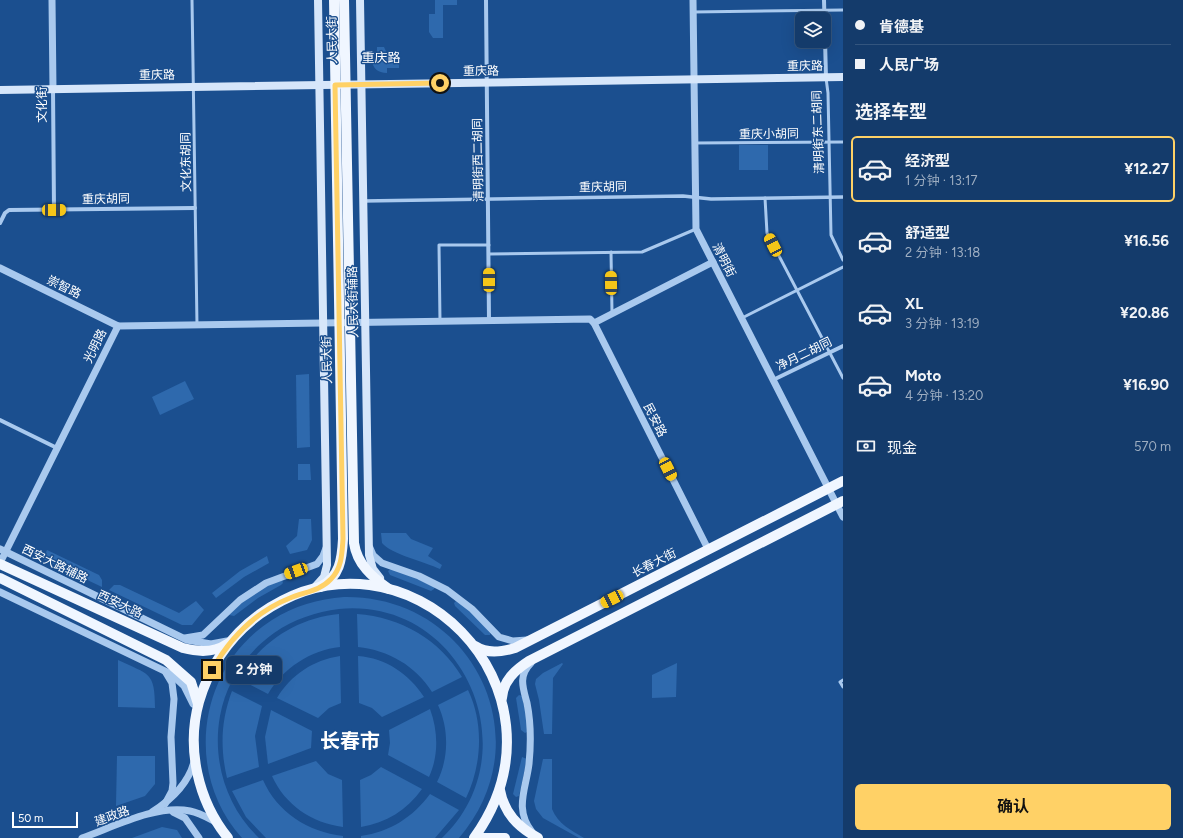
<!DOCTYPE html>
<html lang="zh">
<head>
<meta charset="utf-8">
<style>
	:root { --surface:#143b6b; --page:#214673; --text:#f1f3f6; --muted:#9dadc1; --line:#33557e; --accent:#ffd166 }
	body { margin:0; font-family:Figtree,"Noto Sans SC",sans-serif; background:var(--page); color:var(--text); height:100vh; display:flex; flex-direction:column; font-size:15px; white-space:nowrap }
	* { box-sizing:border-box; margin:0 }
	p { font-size:13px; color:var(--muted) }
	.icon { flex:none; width:22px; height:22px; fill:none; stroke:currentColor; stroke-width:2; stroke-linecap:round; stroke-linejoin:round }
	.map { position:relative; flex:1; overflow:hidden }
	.sheet { display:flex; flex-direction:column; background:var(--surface); width:340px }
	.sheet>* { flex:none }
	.guide { display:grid; align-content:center; height:88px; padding:0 12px; background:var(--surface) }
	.fabs { position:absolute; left:795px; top:12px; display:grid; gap:8px }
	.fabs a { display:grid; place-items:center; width:36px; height:36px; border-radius:6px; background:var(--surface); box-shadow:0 4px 16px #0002,0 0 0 1px var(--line); font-size:20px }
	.scale { position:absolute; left:12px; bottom:10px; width:66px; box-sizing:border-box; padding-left:4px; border:2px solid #fff; border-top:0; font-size:11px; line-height:14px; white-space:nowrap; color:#fff; -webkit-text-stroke:3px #1b4f8f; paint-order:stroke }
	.end { position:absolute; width:18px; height:18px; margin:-9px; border:5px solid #ffd166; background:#111; box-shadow:0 0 0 2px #111 }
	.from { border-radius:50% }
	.bubble { position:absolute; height:28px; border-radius:6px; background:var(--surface); box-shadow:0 4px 16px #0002,0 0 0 1px var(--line); font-size:13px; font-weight:700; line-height:28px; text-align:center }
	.car { position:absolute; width:12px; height:24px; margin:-12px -6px; border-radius:5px; box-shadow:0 0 3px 1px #0007; background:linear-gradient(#f5c518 24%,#345 0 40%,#f5c518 0 76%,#345 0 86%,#f5c518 0) }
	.guide b { display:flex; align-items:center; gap:14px; height:38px; font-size:15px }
	.guide b+b { border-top:1px solid var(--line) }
	.guide i { width:10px; height:10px; background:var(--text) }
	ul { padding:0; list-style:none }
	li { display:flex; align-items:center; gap:12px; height:66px; margin:0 8px 6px; padding:0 4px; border:2px solid transparent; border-radius:6px }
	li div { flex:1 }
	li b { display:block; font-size:15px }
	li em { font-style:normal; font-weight:700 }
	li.active { border-color:var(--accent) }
	li>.icon { width:36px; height:36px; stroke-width:1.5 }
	h2 { padding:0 12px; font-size:18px; line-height:48px }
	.pay { display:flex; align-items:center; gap:10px; height:44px; padding:0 12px; font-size:15px }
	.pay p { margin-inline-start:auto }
	.cta { display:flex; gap:8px; margin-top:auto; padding:8px 12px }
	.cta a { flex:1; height:46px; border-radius:6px; background:var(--accent); color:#111; font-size:16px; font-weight:700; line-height:46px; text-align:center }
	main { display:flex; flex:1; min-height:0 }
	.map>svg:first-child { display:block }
	.green { fill:#2e69ad }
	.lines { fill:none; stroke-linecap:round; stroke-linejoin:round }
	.service { stroke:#a9c9ee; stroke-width:3 }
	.pedestrian { stroke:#a9c9ee; stroke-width:3.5 }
	.minor { stroke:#a9c9ee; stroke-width:4 }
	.tertiary { stroke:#a9c9ee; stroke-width:7 }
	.secondary { stroke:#d6e6fa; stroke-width:8 }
	.primary { stroke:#f0f6ff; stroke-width:10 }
	.route { stroke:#ffd166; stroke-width:5 }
	.labels { text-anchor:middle; stroke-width:3; stroke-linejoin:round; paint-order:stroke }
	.street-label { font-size:12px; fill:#fff; stroke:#1b4f8f }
	.neighbourhood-label { font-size:13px; fill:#fff; stroke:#1b4f8f }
	.town-label { font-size:20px; font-weight:bold; fill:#fff; stroke:#1b4f8f }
</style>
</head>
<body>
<main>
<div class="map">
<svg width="843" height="838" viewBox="0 0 843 838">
	<rect width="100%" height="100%" fill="#1b4f8f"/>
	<g class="green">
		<path d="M435,0h22v5h-14v33h-10l-4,-6v-18h6z"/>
		<path d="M377,47h7l5,11 10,5v5h-12v5c-9,0 -15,-5 -15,-14h5z"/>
		<rect x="739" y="145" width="29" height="25"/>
		<path d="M309,374l1,73 -13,1 -1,-73z"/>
		<path d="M185,381l9,18 -34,16 -8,-18z"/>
		<path d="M298,464h12l1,16h-13z"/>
		<path d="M299,519h12l1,21 -5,10 -17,4 -4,-8 11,-10z"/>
		<path d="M381,533h25l5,6 22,9 -5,8 14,9 -2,4c-15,-7 -49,-15 -58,-26z"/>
		<path d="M47,550l52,25 3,5v7l-59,-28z"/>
		<path d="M267,556l2,7 -25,14 -28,21 -4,-5 28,-22z"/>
		<path d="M391,569l13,3 31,15 -1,2 -3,2 -41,-16 -2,-4z"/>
		<path d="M282,580l1,3 -2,2 -23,13 -24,18 -5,-1c15,-16 32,-28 53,-35z"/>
		<path d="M114,585h6l59,28 17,-12 8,9 -12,15h-10l-73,-35z"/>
		<path d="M344,597c128,-2 200,142 115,241h-17c89,-85 22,-241 -103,-229 -23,3 -45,10 -65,24 -28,20 -48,49 -54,83 -8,44 6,91 39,122h-17c-59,-65 -44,-171 30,-218 22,-14 46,-21 72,-23z"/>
		<path d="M456,601l15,10 19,22v2h-5l-30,-29 -1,-3z"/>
		<path d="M339,614l1,33c-29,3 -57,21 -72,47l-29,-15c21,-37 58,-61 100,-65z"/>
		<path d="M357,614c44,3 83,26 105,63l-30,15c-16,-26 -44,-42 -74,-45z"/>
		<path d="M340,656l1,47 -12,5 -11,10 -41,-20c14,-23 36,-38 63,-42z"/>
		<path d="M358,656c28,2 51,18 66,41l-42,20 -10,-9 -13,-5z"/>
		<path d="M118,660c31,15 37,11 37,48l-37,-1z"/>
		<path d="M562,663l1,1 -10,14 -1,56h-8l-5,-34 -4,-16 1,-5 7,-6z"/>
		<path d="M677,663l-1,34 -24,1v-23z"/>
		<path d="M468,690c16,33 14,75 -2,108l-29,-16c12,-24 12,-53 1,-77z"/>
		<path d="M232,691l30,15 -7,30 4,31 -32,11c-7,-30 -6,-58 5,-87z"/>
		<path d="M519,695l3,1 5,23v13l-2,1 -4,-3 -5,-32z"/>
		<path d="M430,709c8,22 9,46 -1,68l-41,-22 2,-12 -1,-13z"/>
		<path d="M271,710l41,21 -1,17 -43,16 -3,-27z"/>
		<path d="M117,756h38v28l-10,12 -29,10z"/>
		<path d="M522,757l5,2 -8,37 -3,1 -3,-3z"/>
		<path d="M543,759h9v50c6,15 19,21 32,29h-5l-36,-20 -7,-9 -2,-8z"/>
		<path d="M316,761l12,13 14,6 1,47c-31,-4 -58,-22 -71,-51z"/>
		<path d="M381,767l41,22c-15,21 -36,34 -61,38l-1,-47 11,-5z"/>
		<path d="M263,780c14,32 45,52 80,56v2h-77l-20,-21 -14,-26z"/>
		<path d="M430,794l29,16 -24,28h-74v-2c29,-4 52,-19 69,-42z"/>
		<path d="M162,827l15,3 5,8h-50z"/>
	</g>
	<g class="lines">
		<g class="service">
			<path d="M192,0l5,325"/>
			<path d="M693,12l150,-2"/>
			<path d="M826,78l2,15 3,142 12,25"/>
			<path d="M695,143l148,-1"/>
			<path d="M765,198l2,35 76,145"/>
			<path d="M611,252l1,60"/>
			<path d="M489,254l153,-2 54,-23"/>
			<path d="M742,318l101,-51"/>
			<path d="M440,321l-1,-76h50"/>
			<path d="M843,680l-3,2 3,5"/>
		</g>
		<path class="pedestrian" d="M363,201l320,-5 28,3 132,-2"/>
		<g class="minor">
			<path d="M486,0l3,320"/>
			<path d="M824,0l2,78"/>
			<path d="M53,89l1,121"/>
			<path d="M0,223l5,-10 4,-3 186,-2"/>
			<path d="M773,380l70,-34"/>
			<path d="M0,420l57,28"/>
		</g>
		<g class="tertiary">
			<path d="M52,0l1,89"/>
			<path d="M693,0l3,229 147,288"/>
			<path d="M0,268l118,58"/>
			<path d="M594,323l119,-61"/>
			<path d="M370,548l3,7 9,8 37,13 28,14 25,19 27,28 14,4 14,-1"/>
			<path d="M0,549l187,91 24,4 16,-3"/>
			<path d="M0,563l118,-237 472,-7 4,4 114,226"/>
			<path d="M0,592l171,82 13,12 9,18"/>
			<path d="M185,638l18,-3 37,-35 26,-17 51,-19 6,-8 3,-8"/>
			<path d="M531,663c-13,13 -8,25 -4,40 4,20 4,41 2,61 -3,25 -15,45 3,68"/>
			<path d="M165,804l7,-13 1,-8 -2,-46 3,-38 -2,-16 -6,-10"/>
			<path d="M152,812c19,-12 36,-28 42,-50"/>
			<path d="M173,812l12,6 14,20"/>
			<path d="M82,838c31,-11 75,-34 108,-27 10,2 18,7 26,11"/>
		</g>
		<g class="secondary">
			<path d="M360,0l9,555 4,14 7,9"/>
			<path d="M0,90l843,-13"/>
			<path d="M315,587l9,-10 3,-12 -9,-565"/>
		</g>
		<g class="primary">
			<path d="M344,0l10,543c3,21 18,34 35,46"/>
			<path d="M0,564l183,84c15,4 31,5 44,-4"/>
			<path d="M0,578l166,82 25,22 7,22"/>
			<path d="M320,587c20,-10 22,-28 23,-48l-9,-539"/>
			<path d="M475,646c12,8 26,6 40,2l328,-167"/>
			<path d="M502,698c1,-17 13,-28 27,-37l314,-160"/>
			<path d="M500,790c4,23 18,37 38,48"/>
			<path d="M228,838c-30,-37 -42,-90 -29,-136 10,-35 31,-66 61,-88 145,-102 321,75 214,224"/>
			<path d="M479,838h26"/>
		</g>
	</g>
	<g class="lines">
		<path class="route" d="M212,670c18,-32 43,-58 78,-72 14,-6 30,-7 41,-19 11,-11 11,-26 12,-40l-8,-454 105,-2"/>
	</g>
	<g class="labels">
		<g class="street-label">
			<text transform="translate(332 40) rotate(-91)" y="4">人民大街</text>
			<text transform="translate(805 66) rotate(-1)" y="4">重庆路</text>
			<text transform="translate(481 71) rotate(-1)" y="4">重庆路</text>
			<text transform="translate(157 75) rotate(-1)" y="4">重庆路</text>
			<text transform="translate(42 105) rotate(-90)" y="4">文化街</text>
			<text transform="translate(818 132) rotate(-92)" y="4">清明街东二胡同</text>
			<text transform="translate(769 134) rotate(-1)" y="4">重庆小胡同</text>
			<text transform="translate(478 160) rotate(-91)" y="4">清明街西二胡同</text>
			<text transform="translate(186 162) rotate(-91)" y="4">文化东胡同</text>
			<text transform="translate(603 187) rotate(-1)" y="4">重庆胡同</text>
			<text transform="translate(106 199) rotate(-1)" y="4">重庆胡同</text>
			<text transform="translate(724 260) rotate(63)" y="4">清明街</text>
			<text transform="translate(64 287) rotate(26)" y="4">崇智路</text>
			<text transform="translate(353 302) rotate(-91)" y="4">人民大街辅路</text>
			<text transform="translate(95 346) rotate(-64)" y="4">光明路</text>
			<text transform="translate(804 354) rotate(-26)" y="4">净月二胡同</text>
			<text transform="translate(327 360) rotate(-91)" y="4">人民大街</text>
			<text transform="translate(655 420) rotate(63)" y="4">民安路</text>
			<text transform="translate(654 563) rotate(-27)" y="4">长春大街</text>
			<text transform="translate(55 564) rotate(26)" y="4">西安大路辅路</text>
			<text transform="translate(120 604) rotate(25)" y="4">西安大路</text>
			<text transform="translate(112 816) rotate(-20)" y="4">建政路</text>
		</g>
		<g class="neighbourhood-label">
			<text x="381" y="62">重庆路</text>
		</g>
		<g class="town-label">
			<text x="350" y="748">长春市</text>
		</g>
	</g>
</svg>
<div class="fabs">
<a><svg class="icon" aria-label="layers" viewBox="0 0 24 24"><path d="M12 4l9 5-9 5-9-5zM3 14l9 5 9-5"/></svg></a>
</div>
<div class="scale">50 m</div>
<i class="end from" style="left:440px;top:83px"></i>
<i class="end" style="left:212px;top:670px"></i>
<div class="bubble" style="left:226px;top:656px;width:56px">2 分钟</div>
<i class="car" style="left:54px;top:210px;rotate:89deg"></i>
<i class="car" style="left:773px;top:245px;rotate:333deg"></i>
<i class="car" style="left:489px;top:280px;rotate:0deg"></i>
<i class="car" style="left:611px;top:283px;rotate:359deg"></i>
<i class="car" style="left:668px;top:469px;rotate:153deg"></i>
<i class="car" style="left:296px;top:571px;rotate:250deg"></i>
<i class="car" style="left:612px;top:599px;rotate:243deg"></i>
</div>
<section class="sheet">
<div class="guide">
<b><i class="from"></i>肯德基</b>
<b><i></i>人民广场</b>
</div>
<h2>选择车型</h2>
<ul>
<li class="active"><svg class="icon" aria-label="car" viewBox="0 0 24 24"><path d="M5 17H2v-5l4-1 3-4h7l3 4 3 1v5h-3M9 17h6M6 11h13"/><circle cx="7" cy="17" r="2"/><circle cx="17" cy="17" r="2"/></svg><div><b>经济型</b><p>1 分钟 · 13:17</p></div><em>¥12.27</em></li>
<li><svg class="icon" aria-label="car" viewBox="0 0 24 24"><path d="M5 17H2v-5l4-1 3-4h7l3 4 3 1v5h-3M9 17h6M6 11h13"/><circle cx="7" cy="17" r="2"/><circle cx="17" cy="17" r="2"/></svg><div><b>舒适型</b><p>2 分钟 · 13:18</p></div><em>¥16.56</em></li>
<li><svg class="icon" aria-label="car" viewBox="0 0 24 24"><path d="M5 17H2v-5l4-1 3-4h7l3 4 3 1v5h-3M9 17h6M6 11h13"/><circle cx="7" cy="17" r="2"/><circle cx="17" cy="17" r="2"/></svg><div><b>XL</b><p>3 分钟 · 13:19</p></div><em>¥20.86</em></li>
<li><svg class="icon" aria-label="car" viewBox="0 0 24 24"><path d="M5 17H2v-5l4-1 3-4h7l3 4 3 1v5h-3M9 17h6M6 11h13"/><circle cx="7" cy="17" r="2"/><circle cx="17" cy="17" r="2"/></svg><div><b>Moto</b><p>4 分钟 · 13:20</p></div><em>¥16.90</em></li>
</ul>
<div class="pay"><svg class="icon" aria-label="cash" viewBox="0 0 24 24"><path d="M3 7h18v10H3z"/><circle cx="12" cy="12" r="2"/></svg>现金<p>570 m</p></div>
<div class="cta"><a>确认</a></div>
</section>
</main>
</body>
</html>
